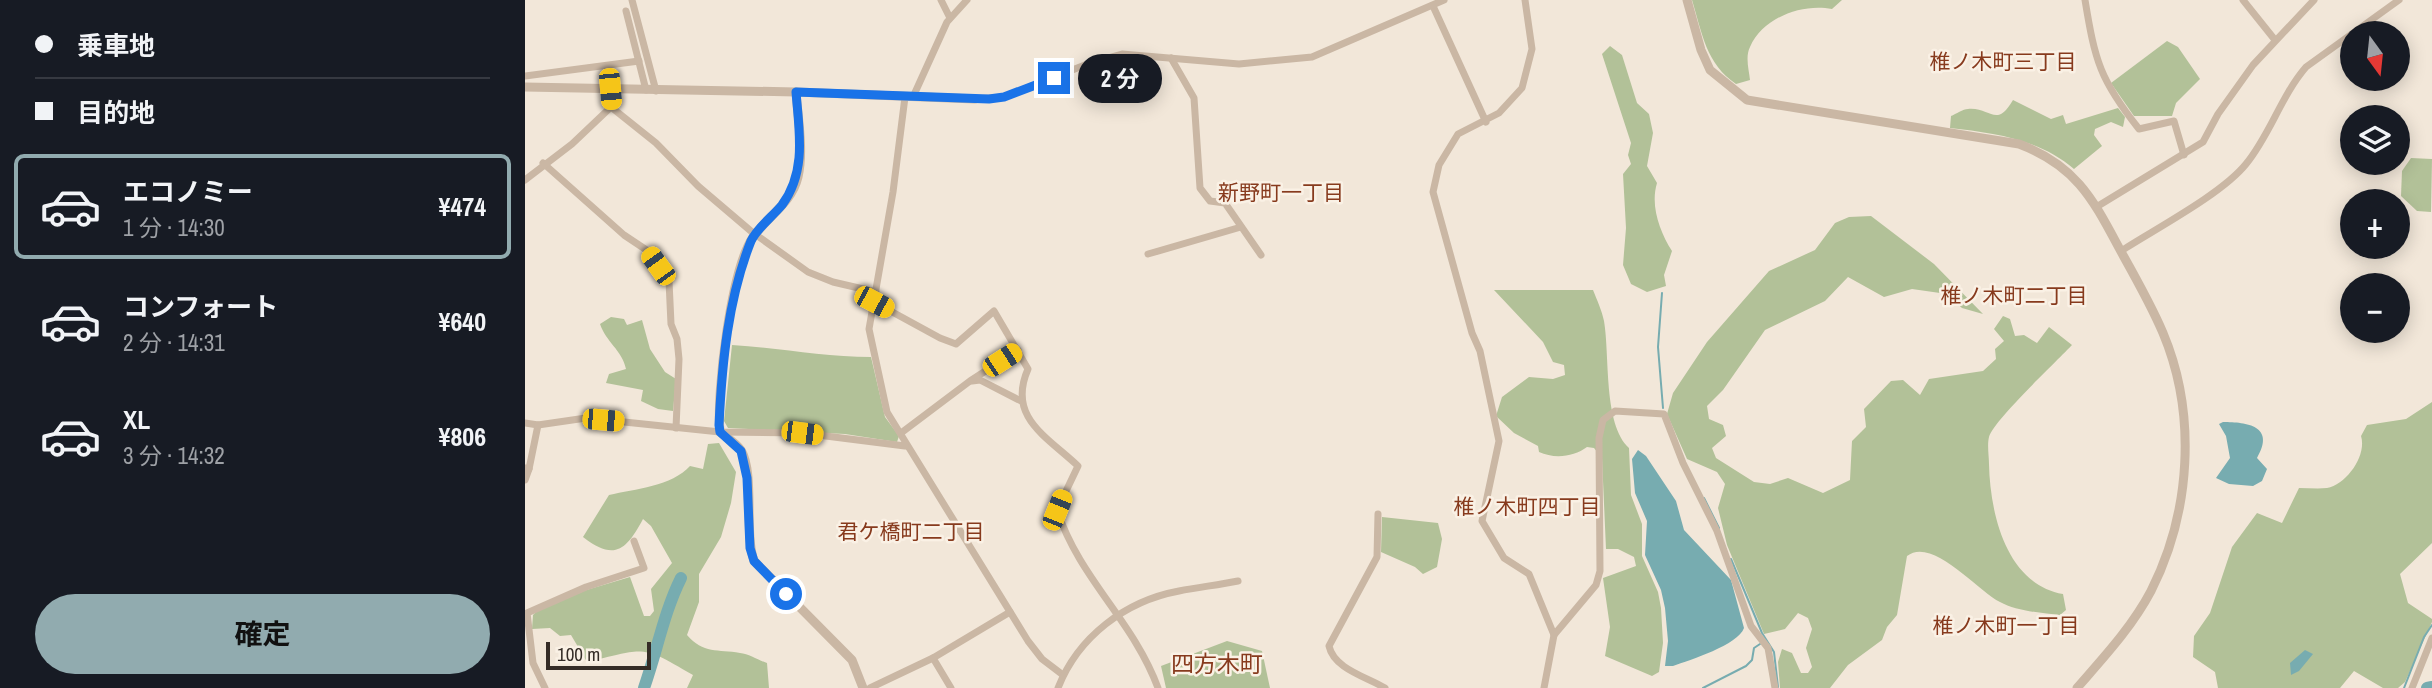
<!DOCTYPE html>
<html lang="ja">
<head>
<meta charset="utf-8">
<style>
	:root { --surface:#171b24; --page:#20242c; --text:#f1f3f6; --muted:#9ea1a6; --line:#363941; --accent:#91abaf }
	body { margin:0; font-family:"Archivo Narrow","Noto Sans JP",sans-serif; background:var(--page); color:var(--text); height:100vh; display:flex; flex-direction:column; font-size:26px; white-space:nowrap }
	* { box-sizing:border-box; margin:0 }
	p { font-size:23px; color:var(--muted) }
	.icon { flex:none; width:38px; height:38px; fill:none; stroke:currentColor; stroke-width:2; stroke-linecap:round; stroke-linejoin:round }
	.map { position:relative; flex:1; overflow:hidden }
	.drawer { display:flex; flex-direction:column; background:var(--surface); width:525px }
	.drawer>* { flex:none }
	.guide { display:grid; align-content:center; height:154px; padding:0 35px; background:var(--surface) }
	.needle { width:46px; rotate:165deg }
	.buttons { position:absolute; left:1815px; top:21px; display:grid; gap:14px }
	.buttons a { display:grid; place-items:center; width:70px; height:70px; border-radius:50%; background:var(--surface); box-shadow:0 4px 18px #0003; font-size:35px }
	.scale { position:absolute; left:21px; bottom:18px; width:105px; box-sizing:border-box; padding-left:7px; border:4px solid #352c26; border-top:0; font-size:19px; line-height:24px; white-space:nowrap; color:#352c26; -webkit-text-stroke:5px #faf1e5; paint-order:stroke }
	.end { position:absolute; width:32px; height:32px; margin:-16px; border:9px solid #1a73e8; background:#fff; box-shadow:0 0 0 4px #fff }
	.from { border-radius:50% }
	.bubble { position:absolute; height:49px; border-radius:24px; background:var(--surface); box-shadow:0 4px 18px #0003; font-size:23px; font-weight:700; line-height:49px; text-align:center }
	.car { position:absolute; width:21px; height:42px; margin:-21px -10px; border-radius:9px; box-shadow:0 0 5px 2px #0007; background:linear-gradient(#f5c518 24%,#345 0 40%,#f5c518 0 76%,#345 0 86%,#f5c518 0) }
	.guide b { display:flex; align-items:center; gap:24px; height:66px; font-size:26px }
	.guide b+b { border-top:2px solid var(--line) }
	.guide i { width:18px; height:18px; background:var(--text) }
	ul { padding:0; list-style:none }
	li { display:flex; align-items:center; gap:21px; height:105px; margin:0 14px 10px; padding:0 21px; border:4px solid transparent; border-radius:10px }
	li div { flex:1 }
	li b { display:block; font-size:26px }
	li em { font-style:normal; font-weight:700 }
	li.selected { border-color:var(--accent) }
	li>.icon { width:63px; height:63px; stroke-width:1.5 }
	.cta { display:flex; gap:14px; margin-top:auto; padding:14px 35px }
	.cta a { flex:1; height:80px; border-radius:42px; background:var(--accent); color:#111; font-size:28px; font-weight:700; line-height:80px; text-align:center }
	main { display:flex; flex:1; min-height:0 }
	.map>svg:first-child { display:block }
	.green { fill:#b2c198 }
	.water { fill:#77acb0 }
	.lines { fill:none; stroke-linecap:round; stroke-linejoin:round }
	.stream { stroke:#77acb0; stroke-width:2 }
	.river { stroke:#77acb0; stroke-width:12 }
	.minor { stroke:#cab7a4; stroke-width:7 }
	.tertiary { stroke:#cab7a4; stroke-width:9 }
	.route { stroke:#1a73e8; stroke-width:9 }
	.labels { text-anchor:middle; stroke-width:5; stroke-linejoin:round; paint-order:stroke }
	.neighbourhood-label { font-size:21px; fill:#873a1d; stroke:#faf1e5 }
	.quarter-label { font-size:23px; fill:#873a1d; stroke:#faf1e5 }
</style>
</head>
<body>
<main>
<section class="drawer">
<div class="guide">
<b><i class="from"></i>乗車地</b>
<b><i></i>目的地</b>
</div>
<ul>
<li class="selected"><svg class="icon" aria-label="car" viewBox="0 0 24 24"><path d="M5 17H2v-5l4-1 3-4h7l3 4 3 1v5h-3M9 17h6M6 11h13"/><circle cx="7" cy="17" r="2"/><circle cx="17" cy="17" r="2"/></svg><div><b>エコノミー</b><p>1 分 · 14:30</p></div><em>¥474</em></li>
<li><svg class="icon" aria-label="car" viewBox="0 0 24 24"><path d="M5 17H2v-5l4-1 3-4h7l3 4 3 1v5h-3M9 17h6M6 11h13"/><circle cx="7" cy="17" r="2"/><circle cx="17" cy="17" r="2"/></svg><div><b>コンフォート</b><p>2 分 · 14:31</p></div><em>¥640</em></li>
<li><svg class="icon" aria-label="car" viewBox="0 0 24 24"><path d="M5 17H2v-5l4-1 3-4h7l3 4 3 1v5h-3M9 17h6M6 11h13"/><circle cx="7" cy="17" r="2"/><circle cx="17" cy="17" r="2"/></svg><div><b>XL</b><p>3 分 · 14:32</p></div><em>¥806</em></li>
</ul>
<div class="cta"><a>確定</a></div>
</section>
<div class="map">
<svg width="1907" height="688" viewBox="0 0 1907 688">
	<rect width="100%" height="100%" fill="#f2e7d9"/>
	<g class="green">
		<path d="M1167,0h150l-10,9c-29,-6 -69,8 -82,38 -5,10 -1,23 0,33l-14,4c-30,-20 -34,-51 -44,-84z"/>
		<path d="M1642,41l11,6 22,32 -24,24 -4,13h-38l-23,-33z"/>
		<path d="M1085,46l12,9 15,48 12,11 4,19 -6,33 10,17c-7,23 3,49 15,68l-8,24 2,11 -19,6 -16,-8 -8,-19 3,-37 -3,-54 8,-10 -3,-9 3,-12 -29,-89z"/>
		<path d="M1488,100l38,19 12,-4 3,9 52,-16 7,9 -2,10 -12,-5 -16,7 -1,6 8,11 -28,23c-35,-30 -80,-36 -124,-41l1,-12c5,-2 12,-7 17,-7 23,-2 28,20 45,-9z"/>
		<path d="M1886,158l21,1 -1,53 -14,-1 -16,-15 1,-25z"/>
		<path d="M1346,216l63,48 49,50 -21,-6 -15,-14 -35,-5 -28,8 -36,-20 -23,24 -60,29 -42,60 -16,16 2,13 14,6 3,11 -14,12 4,10 38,24 16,2 18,-6 35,15 27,-13 2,-39 14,-14 -2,-18 27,-28 12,-1 17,15 9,-16 54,-8 13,-12 -1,-10 9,-8 -10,-12 9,-13 7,3 5,17 9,-1 13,8 12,-16 23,18c-16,17 -78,75 -83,92 -2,8 0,19 0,27 1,49 17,120 74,130l3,16 -6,5c-18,-2 -44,-4 -60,-13 -22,-11 -68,-66 -93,-46l-10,59 -10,12 -5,13 -34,25 -18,23h-50l-2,-26 4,-13 10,4 9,20h7l4,-6 -6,-19 6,-19 -4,-11 -10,-5 -13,16 -21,5 -37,-89 -9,-37 7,-24 -8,-12 -30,-13 -20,-45 6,-21 34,-51 62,-71 46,-21 20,-27 14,-6z"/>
		<path d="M969,290h99c4,10 9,21 11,31 6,35 -1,103 25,127l2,47 11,29v32l16,36 3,16 2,35 -4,29 -7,4 -47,-20 5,-29 -7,-49 33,-12 -2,-9 -16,-8h-12l-4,-91 -8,-10 -7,-1c-13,10 -33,12 -48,5l-1,-6 -24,-13 -18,-17 6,-19 27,-20 24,2 12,-4 -1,-10 -11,-3 -10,-20z"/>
		<path d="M86,317l13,2 3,6 15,-5 8,29 15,23 11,7 -3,32 -15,-2 -17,-8 2,-11 -37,-7 3,-9 17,-5c-4,-19 -20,-27 -26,-45z"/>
		<path d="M207,345c47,3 92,12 139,12l14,60 14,19 -2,6 -52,-8 -117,-6 -4,-7z"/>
		<path d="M1907,402v141l-32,31 8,29 24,16v3l-27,60 -7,6h-15l-29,-17 -14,17h-122l-3,-16 -22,-15 1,-21 16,-23 22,-66 25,-34 25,10 17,-35c9,0 19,1 28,0 20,-4 40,-33 34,-52l6,-11 39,-6z"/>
		<path d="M194,443l17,29 -5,31 -10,34 -22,37v28l-12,33c16,19 31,14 53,18 9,1 18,7 27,10l2,25h-82l6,-13c-53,-31 -47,-27 -106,-13l-16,-27 -11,1 -10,-8 -18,1 1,-14 4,-4 46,-20 47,-14 14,39h6l4,-5 -3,-22 21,-26 -21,-37 -8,-7c-17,32 -29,42 -60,18l26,-42c26,-6 63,-9 81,-29l13,3 5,-25z"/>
		<path d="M857,517l56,6 4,16 -5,28 -14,7 -8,-7 -34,-15z"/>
		<path d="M702,641l35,10 8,37h-104l-5,-22z"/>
	</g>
	<g class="water">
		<path d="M1698,422c24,0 53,4 34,36l10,11 -5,12 -9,5 -24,-2 -13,-6 14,-20 -4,-22 -7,-12z"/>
		<path d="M1113,450l8,6 30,45 8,29 47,50 13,48c-6,17 -54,32 -71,38h-8l3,-25 -3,-33 -4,-18 -16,-35 2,-34 -12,-28 -3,-34z"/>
		<path d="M1780,650l8,4 -14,17 -8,4 -1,-12z"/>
	</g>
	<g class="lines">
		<g class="stream">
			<path d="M1137,293l-4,54 5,61"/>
			<path d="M1179,498l15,30"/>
			<path d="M1206,559l31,74 12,19 4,35"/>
			<path d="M1178,688l43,-22 6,-6 2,-12 6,-4"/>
			<path d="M1879,688l20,-51 8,-12"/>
		</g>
		<g class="river">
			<path d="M119,688c13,-37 20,-76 37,-110"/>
			<path d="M1902,688l5,-1"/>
		</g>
		<g class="minor">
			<path d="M107,0l24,91"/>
			<path d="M416,0l9,18"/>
			<path d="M1000,0l7,49 -10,39 -23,25 -41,21 -19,31 -6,27 39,141 8,18 19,90 -17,80 22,37 25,16 25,61"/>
			<path d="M1560,0c10,61 15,80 54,129l35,-8 10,34"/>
			<path d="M1718,0l32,40"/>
			<path d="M908,6l53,116"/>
			<path d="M101,11l20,79"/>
			<path d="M646,58l23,40 6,90 10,13 15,2 36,52"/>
			<path d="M0,76l114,-15"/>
			<path d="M85,89l1,18 45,36 42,43 54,46 56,40 25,10 43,10"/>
			<path d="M380,97l-12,95 -24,137 18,83 141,229 14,18 21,16"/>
			<path d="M388,97l34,-75 20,-22"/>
			<path d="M450,99l29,-2 86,-34 32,-9 117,10 73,-7 132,-57"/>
			<path d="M18,163l81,72 24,16 21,30 2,43 6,15 2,20 -3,69"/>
			<path d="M0,180l47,-36 39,-37"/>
			<path d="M1573,206l105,-64 15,-28 35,-49 61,-65"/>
			<path d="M1596,251c34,-22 101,-57 125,-87 24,-29 35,-68 60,-97l93,-67"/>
			<path d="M623,254l93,-27"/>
			<path d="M349,302l66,36 16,6 38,-33 34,58c-21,48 18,67 50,97l-21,44c23,70 76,110 101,178"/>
			<path d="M447,381l8,-1 41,21"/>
			<path d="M0,423l13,2 48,-7 134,14 82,1 103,13"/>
			<path d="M376,433l69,-52 48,-31"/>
			<path d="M0,468l4,1 9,-44"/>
			<path d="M0,480l4,-11"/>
			<path d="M853,514l-1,43 -48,89c5,23 38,31 56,42"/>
			<path d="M408,658l18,30"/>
			<path d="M20,688l-12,-25 -6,-50 59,-26 58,-19 -10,-27"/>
			<path d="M345,688l63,-30 77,-46"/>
			<path d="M533,688c20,-51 67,-87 121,-97 20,-4 40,-6 59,-10"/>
			<path d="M1019,688l10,-53 42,-50 4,-14 -1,-133 4,-18 12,-9 49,3 19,49 34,68 34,95 17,22 7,40"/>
			<path d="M1887,688l20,-50"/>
		</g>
		<g class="tertiary">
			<path d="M1162,0l14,50 9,20 37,30 272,44c61,23 76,60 105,113 14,25 28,50 39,76 34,81 28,179 -12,258 -19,36 -47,66 -74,97"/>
			<path d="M0,87l271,5 179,7"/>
			<path d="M271,92c2,27 8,59 2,85 -6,26 -31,40 -45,60 -22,32 -37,156 -33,195 6,5 16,11 21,18 14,23 3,82 13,111l98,99 11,28"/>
		</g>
	</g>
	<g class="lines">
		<path class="route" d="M261,594l-32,-33 -4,-13 -3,-70 -6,-27 -21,-19 -1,-7c3,-62 9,-126 32,-184 6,-13 22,-25 31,-36 25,-34 17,-74 14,-113l193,7 15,-2 50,-19"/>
	</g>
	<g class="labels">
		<g class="neighbourhood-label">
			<text x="1478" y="69">椎ノ木町三丁目</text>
			<text x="756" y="200">新野町一丁目</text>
			<text x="1489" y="303">椎ノ木町二丁目</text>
			<text x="1002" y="514">椎ノ木町四丁目</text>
			<text x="386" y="539">君ケ橋町二丁目</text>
			<text x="1481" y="633">椎ノ木町一丁目</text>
		</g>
		<g class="quarter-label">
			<text x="692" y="672">四方木町</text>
		</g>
	</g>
</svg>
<div class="buttons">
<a><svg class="needle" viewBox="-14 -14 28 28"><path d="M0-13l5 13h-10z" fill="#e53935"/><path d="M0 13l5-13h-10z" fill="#9ea1a6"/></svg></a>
<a><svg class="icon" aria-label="layers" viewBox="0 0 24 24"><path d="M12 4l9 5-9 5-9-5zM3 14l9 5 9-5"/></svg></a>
<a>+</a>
<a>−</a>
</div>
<div class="scale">100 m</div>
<i class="end from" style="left:261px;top:594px"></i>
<i class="end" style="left:529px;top:78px"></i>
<div class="bubble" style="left:553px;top:54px;width:84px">2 分</div>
<i class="car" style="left:85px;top:89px;rotate:175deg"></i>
<i class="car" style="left:133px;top:266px;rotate:324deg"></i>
<i class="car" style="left:349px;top:302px;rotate:118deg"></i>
<i class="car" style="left:477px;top:360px;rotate:57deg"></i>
<i class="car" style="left:78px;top:420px;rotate:95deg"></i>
<i class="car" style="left:277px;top:433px;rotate:97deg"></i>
<i class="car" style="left:532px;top:510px;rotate:22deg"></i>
</div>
</main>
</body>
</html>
